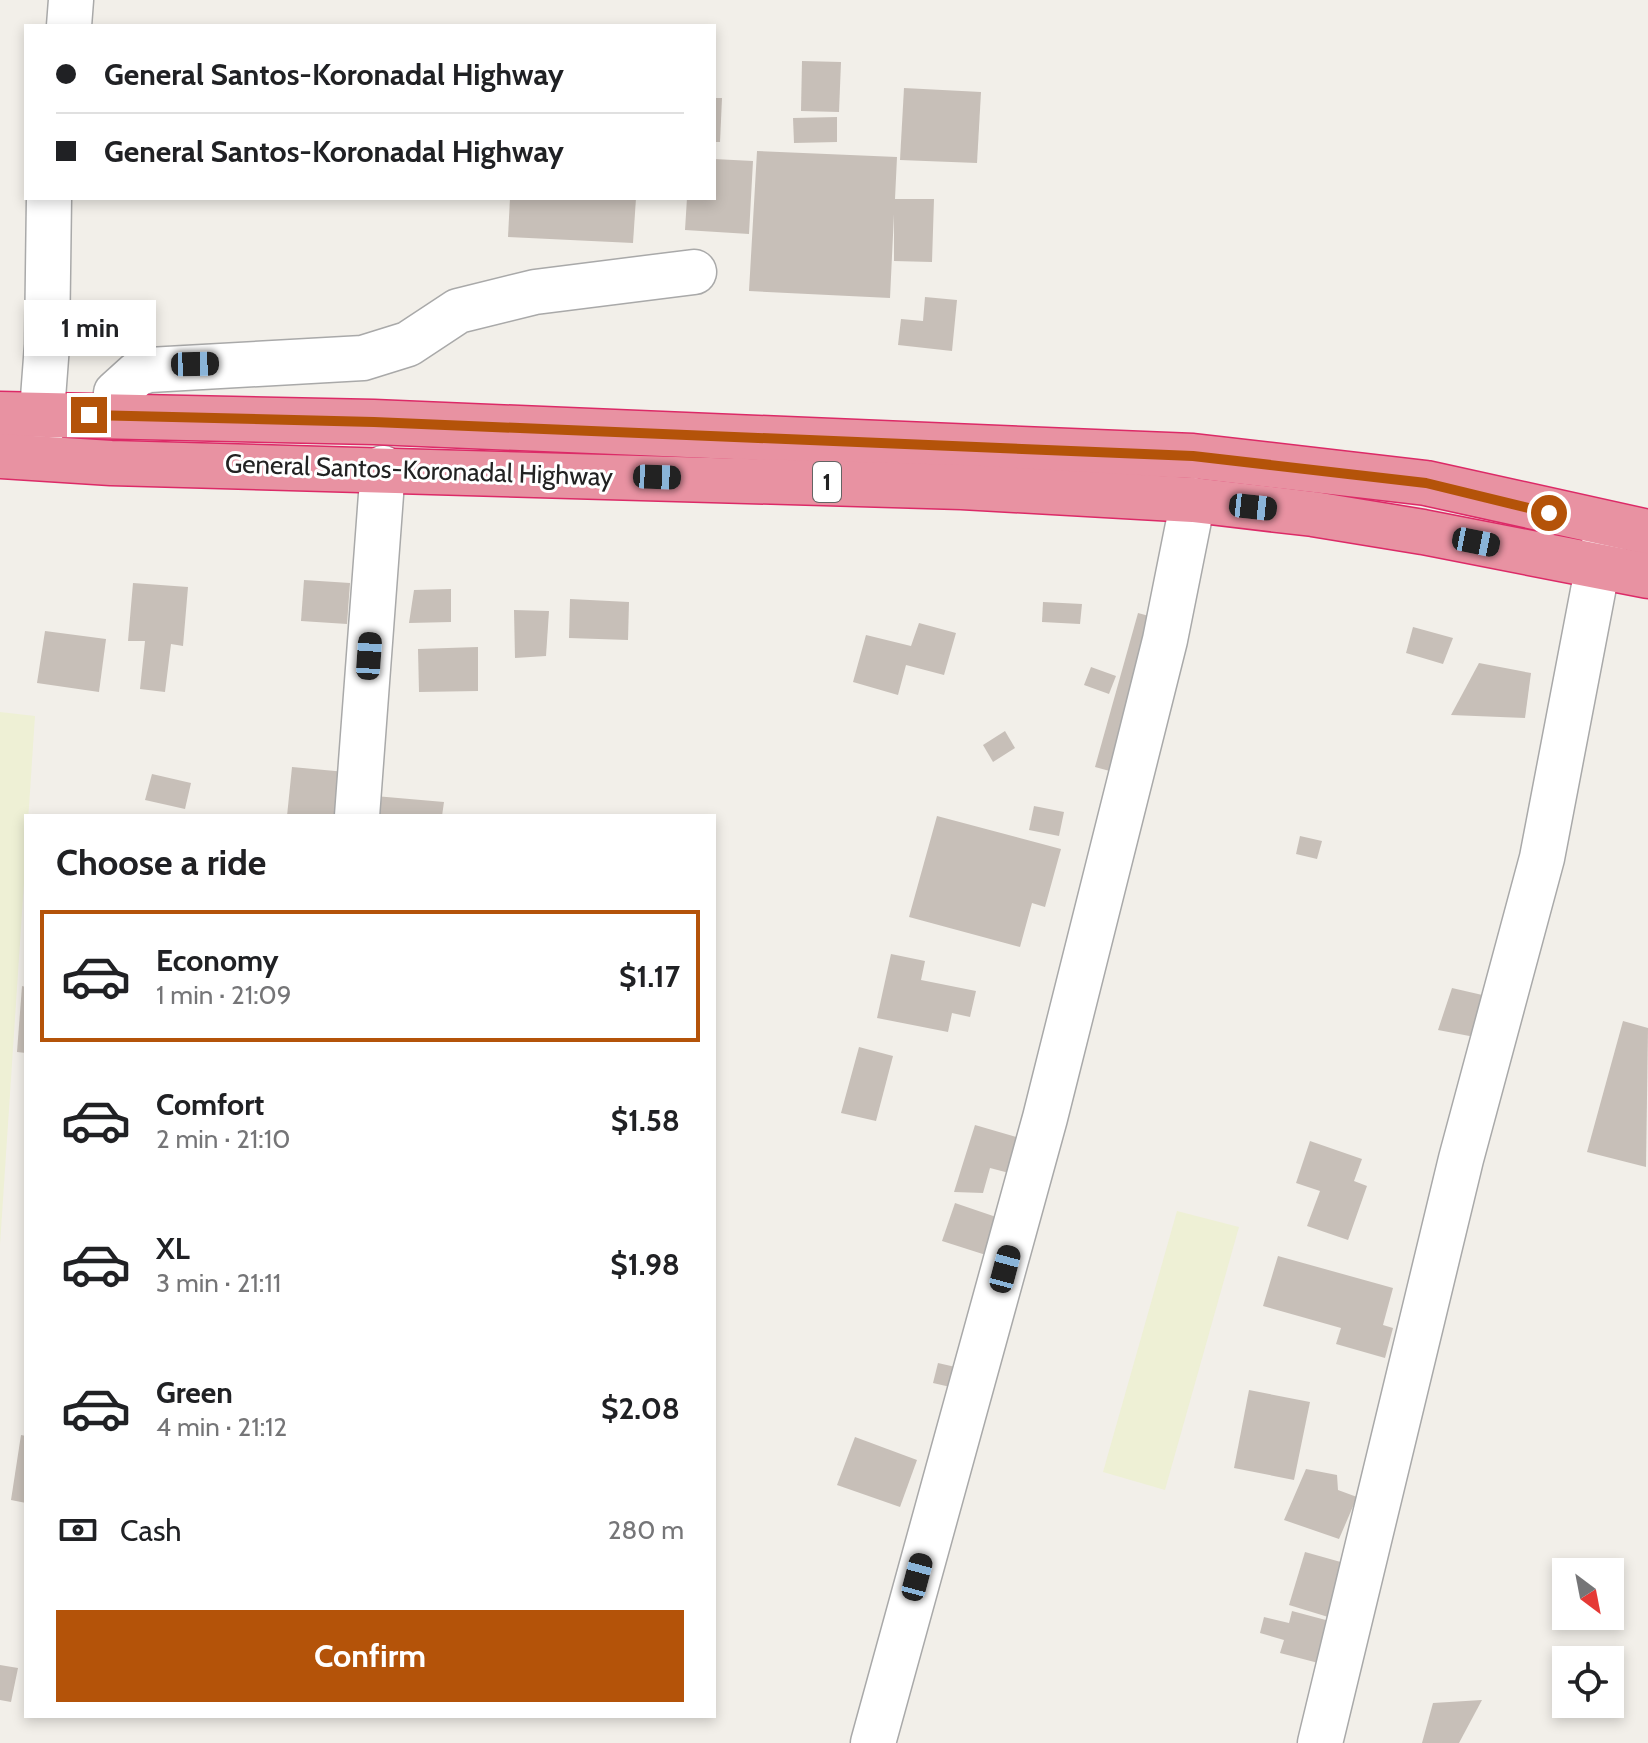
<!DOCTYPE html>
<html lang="en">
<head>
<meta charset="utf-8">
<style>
	:root { --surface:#fff; --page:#f2f2f2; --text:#202124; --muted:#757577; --line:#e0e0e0; --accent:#b45309 }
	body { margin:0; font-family:Cabin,sans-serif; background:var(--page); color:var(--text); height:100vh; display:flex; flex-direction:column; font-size:30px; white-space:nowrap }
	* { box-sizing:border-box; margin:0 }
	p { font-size:26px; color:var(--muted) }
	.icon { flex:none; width:44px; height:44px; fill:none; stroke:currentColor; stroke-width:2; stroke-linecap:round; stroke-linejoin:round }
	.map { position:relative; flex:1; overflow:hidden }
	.sheet { position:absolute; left:24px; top:814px; width:692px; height:904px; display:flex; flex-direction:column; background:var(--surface); border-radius:0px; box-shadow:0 4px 12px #0003 }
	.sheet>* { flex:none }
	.guide { position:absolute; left:24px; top:24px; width:692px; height:176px; border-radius:0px; box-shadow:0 4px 12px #0003; display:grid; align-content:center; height:176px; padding:0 32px; background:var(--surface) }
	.needle { width:52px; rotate:148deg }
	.fabs { position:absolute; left:1552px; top:1558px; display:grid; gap:16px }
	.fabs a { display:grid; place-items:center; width:72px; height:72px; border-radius:0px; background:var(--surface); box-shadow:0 4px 12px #0003; font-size:40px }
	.end { position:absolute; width:36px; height:36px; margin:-18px; border:10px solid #b45309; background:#fff; box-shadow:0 0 0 4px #fff }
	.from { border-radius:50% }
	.bubble { position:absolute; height:56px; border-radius:0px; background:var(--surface); box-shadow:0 4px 12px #0003; font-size:26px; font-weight:700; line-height:56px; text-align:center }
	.car { position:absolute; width:24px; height:48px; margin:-24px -12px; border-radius:10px; box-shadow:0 0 6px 2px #0007; background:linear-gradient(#222 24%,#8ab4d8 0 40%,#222 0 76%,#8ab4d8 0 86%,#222 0) }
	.guide b { display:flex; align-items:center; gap:28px; height:76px; font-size:30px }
	.guide b+b { border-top:2px solid var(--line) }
	.guide i { width:20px; height:20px; background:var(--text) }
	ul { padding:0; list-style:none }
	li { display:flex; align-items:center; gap:24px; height:132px; margin:0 16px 12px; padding:0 16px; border:4px solid transparent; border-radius:0px }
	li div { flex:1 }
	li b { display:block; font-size:30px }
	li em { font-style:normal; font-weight:700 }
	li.selected { border-color:var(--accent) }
	li>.icon { width:72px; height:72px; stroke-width:1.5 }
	h2 { padding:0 32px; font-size:36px; line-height:96px }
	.pay { display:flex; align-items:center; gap:20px; height:88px; padding:0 32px; font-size:30px }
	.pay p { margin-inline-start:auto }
	.primary-button { display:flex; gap:16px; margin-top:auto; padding:16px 32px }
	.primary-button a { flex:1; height:92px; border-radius:0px; background:var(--accent); color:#fff; font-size:32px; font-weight:700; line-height:92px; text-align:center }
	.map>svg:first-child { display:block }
	.farmland { fill:#eef0d5 }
	.building { fill:#c7bfb8 }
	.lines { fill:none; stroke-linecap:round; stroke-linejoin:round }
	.minor-casing { stroke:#a9a9a9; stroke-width:47 }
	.highway-casing { stroke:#dc2a67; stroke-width:47 }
	.minor { stroke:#fff; stroke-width:44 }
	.highway { stroke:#e892a2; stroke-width:44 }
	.route { stroke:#b45309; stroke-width:10 }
	.labels { text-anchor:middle; stroke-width:6; stroke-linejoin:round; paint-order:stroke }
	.shield { fill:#fff; stroke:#646464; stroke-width:2 }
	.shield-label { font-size:24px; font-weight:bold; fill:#222 }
	.street-label { font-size:26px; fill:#222; stroke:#fff }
</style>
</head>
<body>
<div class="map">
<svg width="1648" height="1743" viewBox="0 0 1648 1743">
	<rect width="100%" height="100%" fill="#f2efe9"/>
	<g class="farmland">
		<path d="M0,712l35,4 -35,529z"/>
		<path d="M1177,1211l62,16 -74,263 -62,-18z"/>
	</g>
	<g class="building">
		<path d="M802,61l39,1 -2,50 -38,-1z"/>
		<path d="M904,88l77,4 -4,71 -77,-3z"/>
		<path d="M714,98h8l-2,44h-6z"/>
		<path d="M837,117v25l-43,1 -1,-25z"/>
		<path d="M757,151l140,6 -2,42h39l-2,63 -38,-1v-47l-4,84 -141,-7z"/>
		<path d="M714,159l39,2 -4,73 -64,-4 2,-32h27z"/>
		<path d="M510,198h126l-3,45 -125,-6z"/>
		<path d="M925,297l32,3 -5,51 -54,-6 3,-26 22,2z"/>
		<path d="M304,580l46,3 -3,41 -46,-3z"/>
		<path d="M133,583l55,4 -5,59 -12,-2 -6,48 -25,-3 5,-48h-17z"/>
		<path d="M451,589v33l-42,1 5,-33z"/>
		<path d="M570,599l59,3 -1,38 -59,-2z"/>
		<path d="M1043,602l39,2 -2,20 -38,-2z"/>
		<path d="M514,610l35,1 -3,45 -31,2z"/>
		<path d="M1138,613l22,6 -43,154 -22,-6z"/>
		<path d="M919,623l37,10 -12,42 -38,-10 -8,30 -45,-13 13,-47 45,11z"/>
		<path d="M1413,627l40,11 -10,26 -37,-11z"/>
		<path d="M45,631l61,8 -7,53 -62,-9z"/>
		<path d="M478,647v44l-59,1 -1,-43z"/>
		<path d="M1479,663l52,10 -6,45 -74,-3z"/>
		<path d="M1091,667l25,9 -7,18 -25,-9z"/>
		<path d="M1005,731l10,17 -22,14 -10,-17z"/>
		<path d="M292,767l54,5 -4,44h-55z"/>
		<path d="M152,774l39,9 -6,26 -40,-9z"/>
		<path d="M375,796l69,6 -2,14h-69z"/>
		<path d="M1034,806l30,6 -5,24 -30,-6z"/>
		<path d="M937,816l124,33 -16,58 -13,-4 -12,44 -111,-30z"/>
		<path d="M1300,836l22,5 -5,18 -21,-5z"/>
		<path d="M891,954l34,7 -4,19 55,11 -6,26 -18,-4 -4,19 -71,-14z"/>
		<path d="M22,986l4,1v66l-9,-1z"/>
		<path d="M1452,988l39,9 -11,41 -42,-8z"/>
		<path d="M1623,1021l25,7 -2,139 -59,-15z"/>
		<path d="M859,1047l34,9 -17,65 -35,-8z"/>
		<path d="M975,1125l48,14 -10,35 -23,-6 -7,25 -29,-1z"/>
		<path d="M1310,1141l52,18 -8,22 13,5 -19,54 -41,-14 13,-35 -24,-8z"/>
		<path d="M955,1203l47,16 -13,37 -47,-15z"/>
		<path d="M1278,1256l115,32 -10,37 10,3 -8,30 -49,-14 5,-16 -78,-22z"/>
		<path d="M938,1363l26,6 -5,20 -26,-6z"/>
		<path d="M1249,1390l61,12 -16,78 -60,-12z"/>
		<path d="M21,1435l5,1v67l-15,-3z"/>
		<path d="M855,1437l62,23 -17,47 -63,-22z"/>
		<path d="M1306,1469l31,6 1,15 19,7 -18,42 -55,-19z"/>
		<path d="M1305,1552l50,14 -17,54 -49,-15z"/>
		<path d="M1292,1611l45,12 -11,42 -46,-12 4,-13 -24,-7 4,-16 25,6z"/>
		<path d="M0,1665l18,3 -7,34 -11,-2z"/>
		<path d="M1482,1700l-23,43h-37l11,-40z"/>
	</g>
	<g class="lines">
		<g class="minor-casing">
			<g id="minor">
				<path d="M69,26l2,-26"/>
				<path d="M114,416l2,-23 21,-19 12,-4 214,-12 45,-14 50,-33 77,-19 159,-20"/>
				<path d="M39,451l8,-106 2,-147"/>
				<path d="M357,816l26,-348"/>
				<path d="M873,1743l172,-625 120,-478 28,-140"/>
				<path d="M1320,1743l141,-584 81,-301 56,-293 11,-37"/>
			</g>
		</g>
		<g class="highway-casing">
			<g id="highway">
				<path d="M0,414l374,8 819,34 233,27 222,49"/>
				<path d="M0,456l111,7 851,24 231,13 120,14 110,18 225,44"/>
			</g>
		</g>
		<use href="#minor" class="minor"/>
		<use href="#highway" class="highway"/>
	</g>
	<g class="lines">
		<path class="route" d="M89,415l285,7 819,34 233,27 123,30"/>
	</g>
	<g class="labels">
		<rect class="shield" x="813" y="462" width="28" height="40" rx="6"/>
		<g class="shield-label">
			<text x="827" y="490">1</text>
		</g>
		<g class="street-label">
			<text transform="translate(419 470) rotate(2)" y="9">General Santos-Koronadal Highway</text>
		</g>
	</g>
</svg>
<div class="fabs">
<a><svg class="needle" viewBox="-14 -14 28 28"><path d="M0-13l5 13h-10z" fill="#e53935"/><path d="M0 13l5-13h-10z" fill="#757577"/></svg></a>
<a><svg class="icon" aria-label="locate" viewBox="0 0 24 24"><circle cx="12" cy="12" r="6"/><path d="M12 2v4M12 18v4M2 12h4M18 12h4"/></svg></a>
</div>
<i class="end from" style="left:1549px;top:513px"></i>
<i class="end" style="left:89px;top:415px"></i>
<div class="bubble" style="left:24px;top:300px;width:132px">1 min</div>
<i class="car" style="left:195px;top:364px;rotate:89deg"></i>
<i class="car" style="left:657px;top:477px;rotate:92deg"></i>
<i class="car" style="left:1253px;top:507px;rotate:96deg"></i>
<i class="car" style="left:1476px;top:542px;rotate:101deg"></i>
<i class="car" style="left:369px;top:656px;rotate:4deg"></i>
<i class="car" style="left:1005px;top:1269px;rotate:15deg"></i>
<i class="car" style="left:917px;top:1577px;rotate:15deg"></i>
<div class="guide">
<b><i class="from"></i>General Santos-Koronadal Highway</b>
<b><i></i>General Santos-Koronadal Highway</b>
</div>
<section class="sheet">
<h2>Choose a ride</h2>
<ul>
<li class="selected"><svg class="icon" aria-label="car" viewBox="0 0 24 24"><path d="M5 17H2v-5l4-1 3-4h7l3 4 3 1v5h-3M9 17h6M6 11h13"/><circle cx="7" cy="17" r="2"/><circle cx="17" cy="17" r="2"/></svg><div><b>Economy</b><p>1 min · 21:09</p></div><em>$1.17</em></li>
<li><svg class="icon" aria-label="car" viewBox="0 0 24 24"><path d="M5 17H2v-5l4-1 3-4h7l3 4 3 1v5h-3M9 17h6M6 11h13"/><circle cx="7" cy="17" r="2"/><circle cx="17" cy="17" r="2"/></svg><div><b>Comfort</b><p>2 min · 21:10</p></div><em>$1.58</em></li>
<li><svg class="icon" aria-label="car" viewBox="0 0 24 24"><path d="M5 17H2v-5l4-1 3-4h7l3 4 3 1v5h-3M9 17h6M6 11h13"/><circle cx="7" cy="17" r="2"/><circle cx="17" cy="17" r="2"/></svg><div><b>XL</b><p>3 min · 21:11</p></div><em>$1.98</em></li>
<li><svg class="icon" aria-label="car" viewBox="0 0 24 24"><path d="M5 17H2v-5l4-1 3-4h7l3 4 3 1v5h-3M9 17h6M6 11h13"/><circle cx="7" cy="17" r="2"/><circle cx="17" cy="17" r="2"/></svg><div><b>Green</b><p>4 min · 21:12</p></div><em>$2.08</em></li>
</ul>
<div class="pay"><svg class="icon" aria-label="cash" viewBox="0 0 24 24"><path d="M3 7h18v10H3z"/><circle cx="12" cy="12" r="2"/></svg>Cash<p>280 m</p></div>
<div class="primary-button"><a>Confirm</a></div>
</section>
</div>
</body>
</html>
